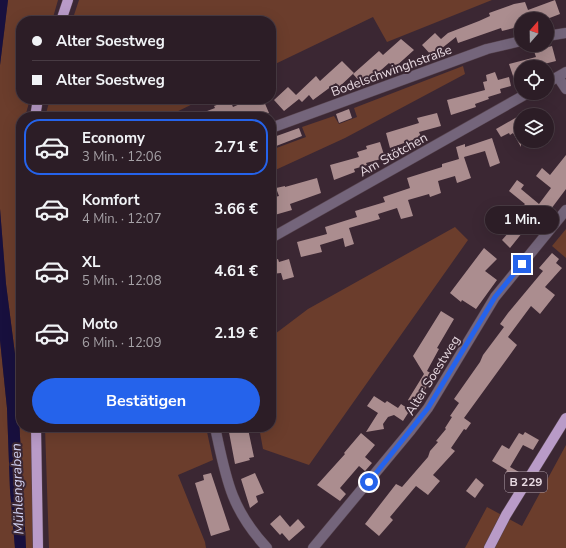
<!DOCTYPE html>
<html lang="de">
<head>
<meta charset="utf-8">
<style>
	:root { --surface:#2c1d26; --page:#34262e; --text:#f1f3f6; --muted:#a6a2a7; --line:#483b43; --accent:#2563eb }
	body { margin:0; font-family:"Nunito Sans",sans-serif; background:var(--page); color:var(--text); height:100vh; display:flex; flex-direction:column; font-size:15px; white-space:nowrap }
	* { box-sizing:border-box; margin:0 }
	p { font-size:13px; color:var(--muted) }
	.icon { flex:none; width:22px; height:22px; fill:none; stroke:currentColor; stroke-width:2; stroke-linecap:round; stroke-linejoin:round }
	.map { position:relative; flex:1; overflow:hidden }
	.side { position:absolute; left:16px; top:112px; width:260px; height:320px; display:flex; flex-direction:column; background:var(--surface); border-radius:16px; box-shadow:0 4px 16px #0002,0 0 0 1px var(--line) }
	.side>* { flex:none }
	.guide { position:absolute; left:16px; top:16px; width:260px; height:88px; border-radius:16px; box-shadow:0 4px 16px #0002,0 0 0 1px var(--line); display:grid; align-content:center; height:88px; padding:0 16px; background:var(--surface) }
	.needle { width:26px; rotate:20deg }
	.buttons { position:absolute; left:514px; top:12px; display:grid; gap:8px }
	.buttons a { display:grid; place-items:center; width:40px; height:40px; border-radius:50%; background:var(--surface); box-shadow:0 4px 16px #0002,0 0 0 1px var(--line); font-size:20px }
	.end { position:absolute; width:18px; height:18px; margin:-9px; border:5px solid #2563eb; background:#fff; box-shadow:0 0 0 2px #fff }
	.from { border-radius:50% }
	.bubble { position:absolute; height:28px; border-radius:14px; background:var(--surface); box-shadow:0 4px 16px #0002,0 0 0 1px var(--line); font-size:13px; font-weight:700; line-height:28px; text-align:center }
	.guide b { display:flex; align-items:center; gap:14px; height:38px; font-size:15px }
	.guide b+b { border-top:1px solid var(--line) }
	.guide i { width:10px; height:10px; background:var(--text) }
	ul { padding:7px 0 0; list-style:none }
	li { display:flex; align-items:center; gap:12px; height:56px; margin:0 8px 6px; padding:0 8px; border:2px solid transparent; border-radius:16px }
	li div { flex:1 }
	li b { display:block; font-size:15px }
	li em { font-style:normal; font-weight:700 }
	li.current { border-color:var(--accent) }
	li>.icon { width:36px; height:36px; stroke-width:1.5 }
	.action { display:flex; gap:8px; margin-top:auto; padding:8px 16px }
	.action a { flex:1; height:46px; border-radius:24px; background:var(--accent); color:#fff; font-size:16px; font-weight:700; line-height:46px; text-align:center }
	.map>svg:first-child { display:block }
	.green { fill:#6b3d2c }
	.water { fill:#18103e }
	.building { fill:#ab8d8f }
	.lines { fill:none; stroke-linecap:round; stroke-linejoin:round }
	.minor-casing { stroke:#57444f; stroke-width:11 }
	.primary-casing { stroke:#57444f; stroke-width:11 }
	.minor { stroke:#74657b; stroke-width:10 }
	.primary { stroke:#b99bc8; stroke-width:10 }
	.route { stroke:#2563eb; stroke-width:5 }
	.labels { text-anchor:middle; stroke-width:4; stroke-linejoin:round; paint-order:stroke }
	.shield { fill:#3b2733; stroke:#b4a4ae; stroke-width:1 }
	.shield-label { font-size:12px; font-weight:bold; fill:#e8dae2 }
	.street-label { font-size:13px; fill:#e8dae2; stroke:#3b2733 }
	.water-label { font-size:14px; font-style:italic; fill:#d1d1f2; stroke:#3b2733 }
</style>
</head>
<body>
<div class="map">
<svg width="566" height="548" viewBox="0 0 566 548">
	<rect width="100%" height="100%" fill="#3b2733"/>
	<g class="green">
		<path d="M8,0h50l-6,21h-31v78h9l-5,18h-4v22l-3,20v54l3,28v186h10l2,121h-7l-10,-186 -10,-78 -6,-75v-144z"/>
		<path d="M79,0h413l-105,42 -14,-25 -102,49v-45h-199z"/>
		<path d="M463,66l2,8 -120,64 -74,34v-22l35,-13 -4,-10 32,-11 5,8 18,-7 -3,-9z"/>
		<path d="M50,99h153l-37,18h-121z"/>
		<path d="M455,227l13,13 -159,225 -46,-16 -4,-22h12v-90l37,-28z"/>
		<path d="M566,229v29l-14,-12z"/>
		<path d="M0,340l7,68 3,82 5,58h-15z"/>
		<path d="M45,427h161l7,33 -35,15 27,67 1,6h-157z"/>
		<path d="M566,445v103h-101l22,-41 35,19z"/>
	</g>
	<g class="water">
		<path d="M0,0h8l-8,65z"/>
		<path d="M0,209l6,75 10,78 10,186h-11l-5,-58 -3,-82 -7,-68z"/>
	</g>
	<g class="building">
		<path d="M555,0l5,14 -13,5h-26v7l-19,5 -1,-3 -43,15 -2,-6 -24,19 -10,-11 13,-12 6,6 7,-6 31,-12 11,-5 -1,-3 25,-9 11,-2 3,8z"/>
		<path d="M401,39l13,11 -20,18 -5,-5 -18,16 -2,-3 -8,7 -8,-9 26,-23 4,4z"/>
		<path d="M552,46l4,15 -24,6h-11v22l-3,2 -9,-27 27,-7 -2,-6z"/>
		<path d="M342,61l12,12 -15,14 -3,-4 -23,17 -4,-5 -7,7 -3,-3 -15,12 -10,-11 14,-13 8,8 20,-19 4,5z"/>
		<path d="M495,72l3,8 11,-3 2,9 -11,3 1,4 -13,4 1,2 -14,5 1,3 -25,8 -4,-15 38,-10 -2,-8 4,-1 -1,-6z"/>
		<path d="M251,99h12l6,14 -10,4h-10l-3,-6 -15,6h-37v-1l21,-8 -1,-2 16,-6 3,7z"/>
		<path d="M349,109l3,9 -13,5 -3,-9z"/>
		<path d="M437,113l4,13 -22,6 2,5 -31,11 -4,-15 33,-10 -2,-5z"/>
		<path d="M517,117l4,6v24l-8,-14 -3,2 -1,-2 -8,4 -5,-8z"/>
		<path d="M299,128l3,8 -31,12v-10z"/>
		<path d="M492,138l8,25 -10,4 -5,-16 -21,6 7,21 -14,5 -2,-7 -17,5 3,12 -11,4 -1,-3 -21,6 5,16 -12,3 -4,-11 -19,6 2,5 -31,9 5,16 -9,3 -2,-9 -23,7 2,7 -21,5 -4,-15 30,-8 -2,-7 32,-10 -2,-6 30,-9 -2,-5 27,-9 -3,-10 35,-11v-3l17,-5 -3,-12 9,-3v3z"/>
		<path d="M380,142l5,16 -19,5 1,2 -13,4 1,3 -21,8 -4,-15 29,-8 -2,-5 10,-3 -1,-3z"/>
		<path d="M566,155v34l-21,28 -6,-5 -29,36 -8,-8 9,-10 -5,-5 19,-21 -16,-13 8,-11 7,5 -3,4 18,15 12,-16 -15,-12 6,-8 8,7z"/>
		<path d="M317,178l4,15 -31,11 2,6 -21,6v-18l8,-2 -3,-8 9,-2v1z"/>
		<path d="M484,248l13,11 -12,12 12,9 -21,29 -14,-9 -1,2 -11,-9z"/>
		<path d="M552,253l7,6 -3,4 6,5 -17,19 10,8 -15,19 -9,-8 -23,31 9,8 -53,73 7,5 -5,7 -2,-1 -13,19 4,3 -22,24 7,6 -12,14 -12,-9 -26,31 3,3 -14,16 -14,-12 31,-40 6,3 26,-30 2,-6 8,-9 -2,-1 10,-12 -1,-1 7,-11 -2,-1 9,-13 -5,-4 26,-37 3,-7 21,-28 -4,-3 8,-11 35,-42 -4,-3z"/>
		<path d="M278,259l1,3 10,-3 5,18 -11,3 -2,-7 -10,1v-13z"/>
		<path d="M441,311l13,8 -17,29 2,1 -12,22 7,4 -19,30 -7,-5 16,-26 -11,-18z"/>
		<path d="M374,396l11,7 2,-2 11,7 3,-4 9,6 -7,11 -9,-6 -6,2 -5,7 1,5 -18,3 12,-19 -11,-7z"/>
		<path d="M228,427h19l1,2 6,28 -5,1 1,2 -15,4z"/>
		<path d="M525,432l14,8 -6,10 -10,-5 -13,22 9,5 -5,8 -9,-6 2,-4 -15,-9 10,-16 7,4 10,-16 4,2z"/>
		<path d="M361,433l14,12 -10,12 7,6 -7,8 -6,-5 -19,22 6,6 -6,7 -23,-16 28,-31 -1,-1z"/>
		<path d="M211,473l19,57 -19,6 -16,-53 9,-3 -1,-5z"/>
		<path d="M255,473l9,20 -8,3 2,6 -8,6 -9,-29z"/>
		<path d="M476,478l8,7 -9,13 -9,-7z"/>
		<path d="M280,515l10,12 8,-8 7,8 -16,14 -7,-8 -2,2 -10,-11z"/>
	</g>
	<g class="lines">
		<g class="minor-casing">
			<g id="minor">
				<path d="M547,36l19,-3"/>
				<path d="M558,77l8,12"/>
				<path d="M547,83l19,-11"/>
				<path d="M271,128l216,-79 34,-8"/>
				<path d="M271,238l257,-145"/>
				<path d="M215,427c11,51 15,81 52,121"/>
				<path d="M313,548l98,-118 17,-22 67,-111 71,-87"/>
			</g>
		</g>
		<g class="primary-casing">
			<g id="primary">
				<path d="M61,21l7,-21"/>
				<path d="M35,117l3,-18"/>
				<path d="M36,427l2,121"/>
				<path d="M489,548l17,-33 60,-97"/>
			</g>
		</g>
		<use href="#minor" class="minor"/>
		<use href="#primary" class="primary"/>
	</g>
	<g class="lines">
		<path class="route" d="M369,482l59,-74 67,-111 27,-33"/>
	</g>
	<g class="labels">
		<rect class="shield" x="505" y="472" width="42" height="20" rx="3"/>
		<g class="shield-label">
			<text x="526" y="486">B 229</text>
		</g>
		<g class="street-label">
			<text transform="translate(391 70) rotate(-20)" y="5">Bodelschwinghstraße</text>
			<text transform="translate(393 154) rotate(-29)" y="5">Am Stötchen</text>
			<text transform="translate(432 375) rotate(-58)" y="5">Alter Soestweg</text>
		</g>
		<g class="water-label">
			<text transform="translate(17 489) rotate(-92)" y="5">Mühlengraben</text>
		</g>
	</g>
</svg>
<div class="buttons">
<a><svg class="needle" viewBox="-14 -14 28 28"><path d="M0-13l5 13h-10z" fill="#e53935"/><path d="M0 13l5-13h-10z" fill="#a6a2a7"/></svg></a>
<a><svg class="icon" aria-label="locate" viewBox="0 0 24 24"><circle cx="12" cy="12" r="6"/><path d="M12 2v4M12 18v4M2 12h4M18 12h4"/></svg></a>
<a><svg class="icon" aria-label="layers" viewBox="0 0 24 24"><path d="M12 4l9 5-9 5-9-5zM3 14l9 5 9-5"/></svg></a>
</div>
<i class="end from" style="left:369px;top:482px"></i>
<i class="end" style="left:522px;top:264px"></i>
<div class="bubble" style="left:485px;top:206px;width:74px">1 Min.</div>
<div class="guide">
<b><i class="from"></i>Alter Soestweg</b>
<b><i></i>Alter Soestweg</b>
</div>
<section class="side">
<ul>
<li class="current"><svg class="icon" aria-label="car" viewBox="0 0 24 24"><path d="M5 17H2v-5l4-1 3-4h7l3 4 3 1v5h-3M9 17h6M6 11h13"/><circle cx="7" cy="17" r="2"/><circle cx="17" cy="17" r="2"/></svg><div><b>Economy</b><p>3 Min. · 12:06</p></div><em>2.71 €</em></li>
<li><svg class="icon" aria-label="car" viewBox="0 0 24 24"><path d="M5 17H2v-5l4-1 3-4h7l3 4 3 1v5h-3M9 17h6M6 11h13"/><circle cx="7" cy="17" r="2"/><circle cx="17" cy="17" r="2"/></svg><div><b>Komfort</b><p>4 Min. · 12:07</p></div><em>3.66 €</em></li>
<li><svg class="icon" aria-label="car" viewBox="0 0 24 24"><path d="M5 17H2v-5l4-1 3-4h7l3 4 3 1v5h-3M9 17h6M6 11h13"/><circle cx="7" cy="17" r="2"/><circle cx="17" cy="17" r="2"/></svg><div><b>XL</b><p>5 Min. · 12:08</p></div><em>4.61 €</em></li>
<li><svg class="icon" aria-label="car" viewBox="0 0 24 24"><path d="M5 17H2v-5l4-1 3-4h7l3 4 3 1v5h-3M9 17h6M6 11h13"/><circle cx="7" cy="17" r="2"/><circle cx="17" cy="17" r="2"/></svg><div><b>Moto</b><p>6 Min. · 12:09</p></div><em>2.19 €</em></li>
</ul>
<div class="action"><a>Bestätigen</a></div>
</section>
</div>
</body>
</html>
